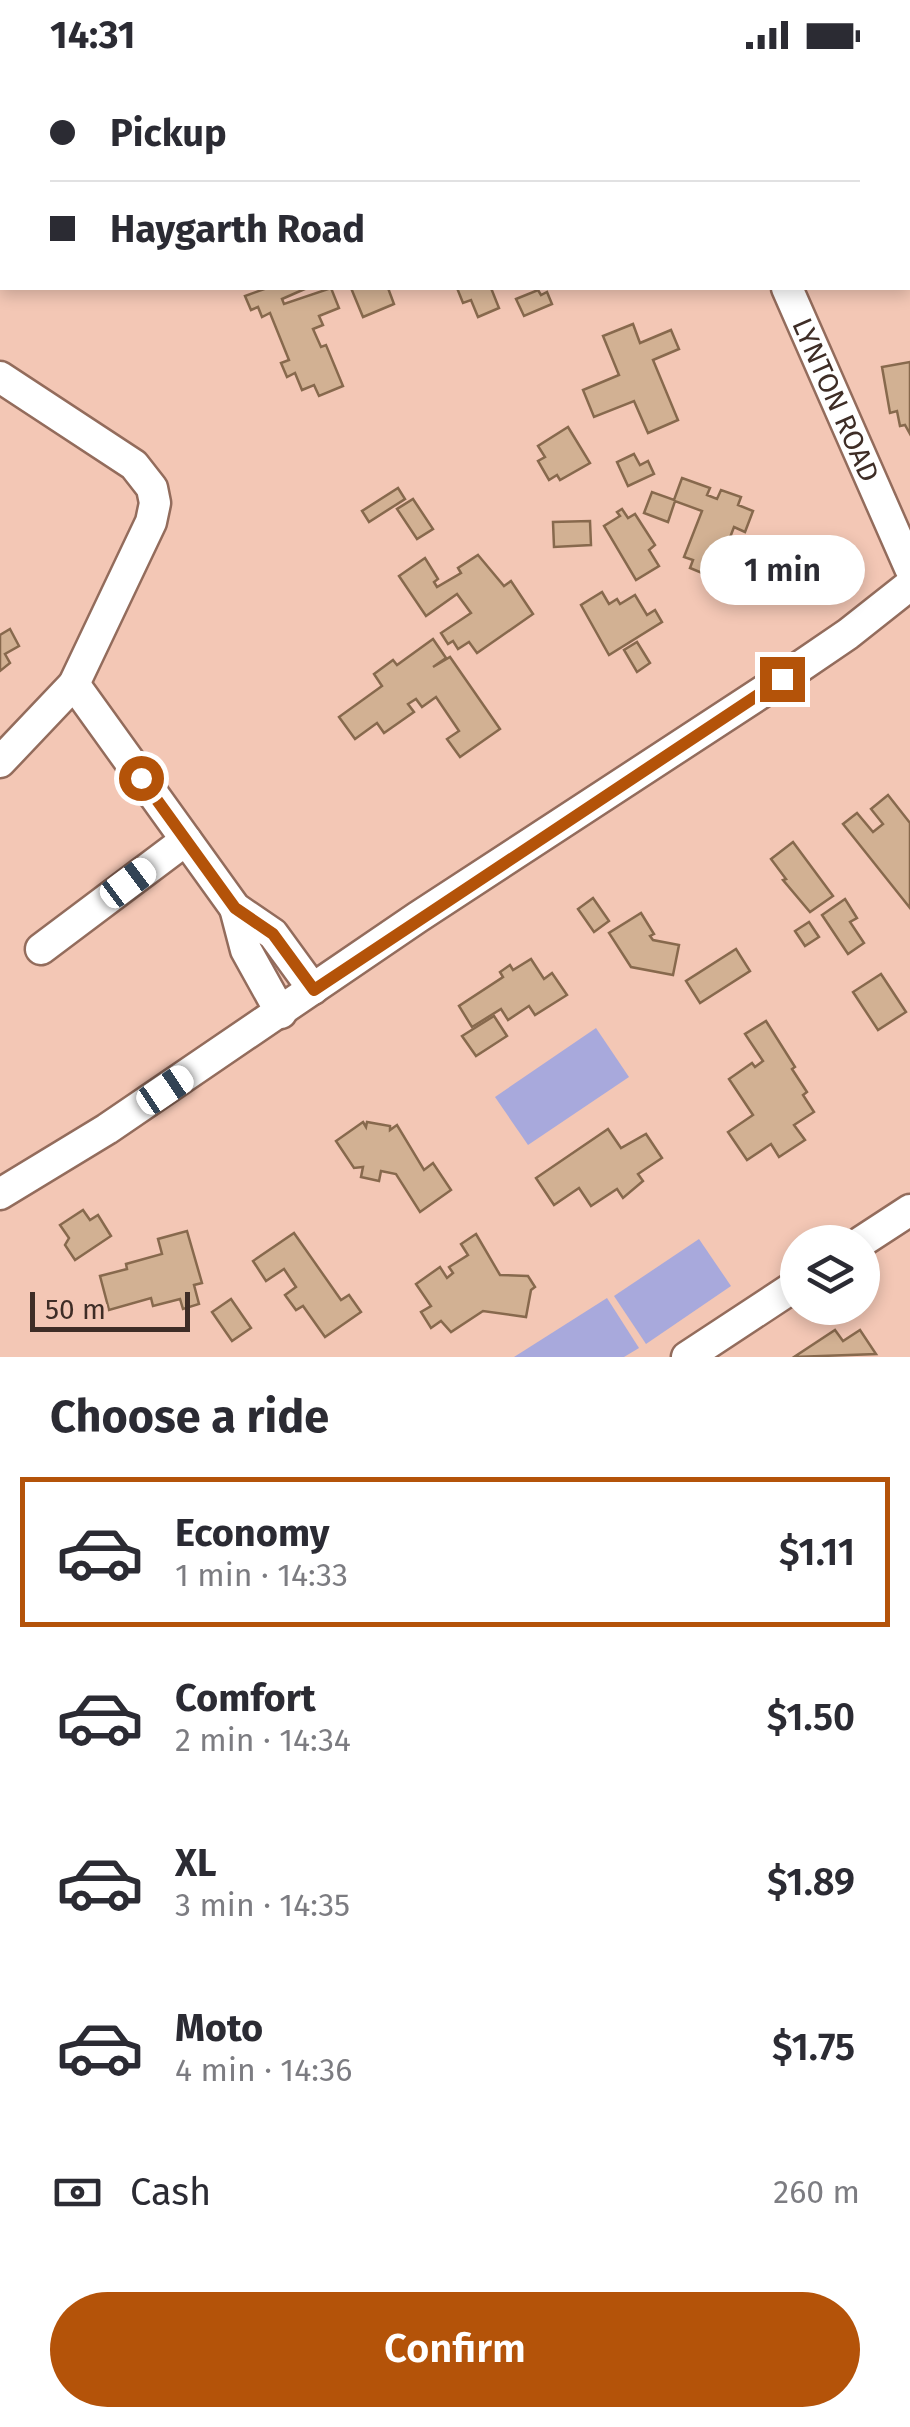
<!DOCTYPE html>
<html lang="en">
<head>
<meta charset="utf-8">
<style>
	:root { --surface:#fff; --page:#f7f7f7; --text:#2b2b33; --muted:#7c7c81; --line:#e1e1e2; --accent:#b45309 }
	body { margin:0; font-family:"Fira Sans",sans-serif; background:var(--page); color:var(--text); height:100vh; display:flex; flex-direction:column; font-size:38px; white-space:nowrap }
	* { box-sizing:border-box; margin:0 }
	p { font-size:32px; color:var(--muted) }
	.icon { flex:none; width:55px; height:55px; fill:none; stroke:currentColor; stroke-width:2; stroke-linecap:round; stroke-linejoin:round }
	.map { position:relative; height:1287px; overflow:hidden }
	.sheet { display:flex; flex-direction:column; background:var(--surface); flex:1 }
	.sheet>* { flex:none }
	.guide { position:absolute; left:0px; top:0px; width:910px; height:220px; box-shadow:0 5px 15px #0003; display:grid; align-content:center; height:220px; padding:0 50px; background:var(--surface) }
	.tools { position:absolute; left:780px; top:1155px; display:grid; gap:20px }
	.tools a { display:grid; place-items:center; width:100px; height:100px; border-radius:50%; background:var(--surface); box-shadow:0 5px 15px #0003; font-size:50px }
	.scale { position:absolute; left:30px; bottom:25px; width:160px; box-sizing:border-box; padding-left:10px; border:5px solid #3e2d26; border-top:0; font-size:28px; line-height:35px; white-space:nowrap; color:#3e2d26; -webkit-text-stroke:8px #f3c7b5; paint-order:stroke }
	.end { position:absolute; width:45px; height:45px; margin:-22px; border:12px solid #b45309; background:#fff; box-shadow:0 0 0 5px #fff }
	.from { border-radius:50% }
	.bubble { position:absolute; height:70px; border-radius:35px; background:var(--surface); box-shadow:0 5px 15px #0003; font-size:32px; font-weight:600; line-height:70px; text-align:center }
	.car { position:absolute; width:30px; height:60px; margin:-30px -15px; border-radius:12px; box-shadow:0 0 8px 2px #0007; background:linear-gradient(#fff 24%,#345 0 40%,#fff 0 76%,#345 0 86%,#fff 0) }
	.guide b { display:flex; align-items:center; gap:35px; height:95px; font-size:38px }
	.guide b+b { border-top:2px solid var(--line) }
	.guide i { width:25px; height:25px; background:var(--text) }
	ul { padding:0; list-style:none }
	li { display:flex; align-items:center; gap:30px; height:150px; margin:0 20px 15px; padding:0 30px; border:5px solid transparent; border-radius:0px }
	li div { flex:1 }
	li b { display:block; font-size:38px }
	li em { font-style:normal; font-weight:600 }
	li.active { border-color:var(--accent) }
	li>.icon { width:90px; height:90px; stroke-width:1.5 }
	h2 { padding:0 50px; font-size:45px; line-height:120px }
	.pay { display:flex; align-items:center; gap:25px; height:110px; padding:0 50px; font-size:38px }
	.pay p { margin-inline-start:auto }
	.primary-button { display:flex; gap:20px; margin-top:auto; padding:20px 50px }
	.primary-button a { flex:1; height:115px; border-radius:60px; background:var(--accent); color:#fff; font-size:40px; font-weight:600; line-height:115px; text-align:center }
	.status { display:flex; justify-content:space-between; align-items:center; height:70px; padding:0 50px; background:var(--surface); direction:ltr }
	.status svg { height:28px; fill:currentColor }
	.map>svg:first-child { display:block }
	.green { fill:#a8a9dc }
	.building { fill:#d2b193; stroke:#87694d; stroke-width:2.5 }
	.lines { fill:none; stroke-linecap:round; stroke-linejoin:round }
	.minor-casing { stroke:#936c5c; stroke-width:35 }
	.minor { stroke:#fff; stroke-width:30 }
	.route { stroke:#b45309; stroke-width:12 }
	.labels { text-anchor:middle; stroke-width:10; stroke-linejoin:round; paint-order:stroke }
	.street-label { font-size:28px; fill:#3e2d26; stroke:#f3c7b5 }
</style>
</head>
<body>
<div class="status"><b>14:31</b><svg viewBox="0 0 49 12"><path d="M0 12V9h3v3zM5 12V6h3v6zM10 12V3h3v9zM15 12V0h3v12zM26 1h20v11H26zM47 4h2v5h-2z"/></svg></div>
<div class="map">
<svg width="910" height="1287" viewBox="0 0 910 1287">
	<rect width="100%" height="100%" fill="#f3c7b5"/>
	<g class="green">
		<path d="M596,958l33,49 -101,68 -33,-48z"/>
		<path d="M699,1169l32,47 -85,58 -32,-48z"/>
		<path d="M607,1228l32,50 -15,9h-110z"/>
	</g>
	<g class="building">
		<path d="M908,96h2l-2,79z"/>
		<path d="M267,218h40l-25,11 2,5 47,-16 8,20 -20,8 4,9 -10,4 8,18 5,-2 17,41 -24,10 -5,-11 -12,5 -7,-17 -8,4 -6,-14 8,-3 -19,-47 -8,4 -4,-10 -7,3 -6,-14z"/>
		<path d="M351,218h37l6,16 -31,13z"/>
		<path d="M457,218h34l8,20 -21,9 -7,-17 -8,3z"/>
		<path d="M538,220l3,5 6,-3 5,12 -28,12 -8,-17z"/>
		<path d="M633,254l7,19 31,-13 8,19 -26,11 25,60 -30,13 -14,-32 -40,16 -11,-27 36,-15 -16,-39z"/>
		<path d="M910,292v72l-5,-9 -5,1 -3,-15 -7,2 -8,-46z"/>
		<path d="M568,357l22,36 -30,17 -3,-5 -8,5 -11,-19 7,-4 -7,-11z"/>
		<path d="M634,384l6,11 8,-4 6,13 -26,12 -11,-24z"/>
		<path d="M682,408l28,10 -3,7 10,4 4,-9 20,7 -3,8 15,6 -8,21 -11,-5 -16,42 -8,-3 -3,9 -17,-7 3,-8 -9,-3 18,-46 -27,-10 -7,21 -24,-9 8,-21 22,8z"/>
		<path d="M398,418l7,11 -36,23 -7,-11z"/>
		<path d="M413,429l20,30 -16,10 -20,-30z"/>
		<path d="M622,439l6,9 7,-4 20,31 -6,5 10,16 -23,14 -32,-54 16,-10 -3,-4z"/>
		<path d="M590,451l1,24 -37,2 -1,-25z"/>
		<path d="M478,485l26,31 7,-5 22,33 -56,39 -8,-11 -11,7 -5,-8 -5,3 -7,-11 30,-20 -14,-19 -31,22 -27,-40 26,-18 13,21 -4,3 3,5 24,-14 -3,-5z"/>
		<path d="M602,522l7,12 8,-5 3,5 15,-9 12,20 8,-5 7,12 -53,33 -28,-50z"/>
		<path d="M10,559l9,17 -14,8 5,9 -10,8v-36z"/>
		<path d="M433,569l13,19 -13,9 17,-10 50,72 -40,28 -13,-18 12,-8 -23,-34 -14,10 -6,-8 -8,5 6,8 -30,21 -7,-10 -22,16 -16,-22 43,-31 -8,-12 19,-14 4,5z"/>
		<path d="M637,572l13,21 -13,9 -13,-22z"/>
		<path d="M888,725l22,28v85l-67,-84 14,-11 16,19 10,-8 -12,-15z"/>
		<path d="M793,772l40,54 -23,16 -27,-32 3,-1 -15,-20z"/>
		<path d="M593,828l16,23 -15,11 -16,-23z"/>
		<path d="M845,829l12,19 -7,4 14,21 -16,11 -26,-39z"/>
		<path d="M641,843l13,21 -4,2 3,4 26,5 -6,30 -42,-8 -22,-34z"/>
		<path d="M809,852l10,15 -14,9 -10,-15z"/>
		<path d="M736,879l14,22 -50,32 -14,-22z"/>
		<path d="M531,889l13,20 8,-6 15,22 -32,20 -6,-9 -21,14 -7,-11 -29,18 -13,-21 44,-29 -3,-5 10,-7 3,5z"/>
		<path d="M881,904l25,38 -28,18 -25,-38z"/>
		<path d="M494,946l13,20 -31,20 -14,-20z"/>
		<path d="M766,951l29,46 -3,2 15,23 -4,3 11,17 -20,13 11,15 -26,17 -8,-13 -24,16 -19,-28 25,-17 -24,-36 23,-16 3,4 8,-6 -18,-27z"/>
		<path d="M363,1052l3,5 1,-5 23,4v4l7,-5 27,45 9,-7 18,27 -31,22 -24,-38 -15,-3 -2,10 -18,-4 2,-10 -9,1 -18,-27z"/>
		<path d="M608,1059l13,19 25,-14 16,24 -24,16 5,7 -20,17 -6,-9 -26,17 -12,-18 -25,17 -18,-27z"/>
		<path d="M83,1140l7,10 8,-5 13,21 -36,24 -10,-15 4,-7 -9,-13z"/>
		<path d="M187,1161l15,52 -8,2 5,19 -16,5 -3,-10 -27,7 -2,-8 -42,12 -9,-34 27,-7 -1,-5 36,-10 -4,-15z"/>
		<path d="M294,1163l47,67 8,-5 12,17 -36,25 -22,-31 -7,4 -11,-15 11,-8 -12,-18 -18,12 -13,-20z"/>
		<path d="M476,1164l24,41 28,1 7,11 -4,3 -5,27 -43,-6 -32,21 -10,-11 -10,7 -10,-16 10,-6 -15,-22 24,-17 7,11 6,-5 -4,-6 19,-12 -7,-11z"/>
		<path d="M231,1229l20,29 -19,13 -20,-29z"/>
		<path d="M835,1260l8,11 17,-11 16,24 -82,3z"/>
	</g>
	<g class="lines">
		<g class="minor-casing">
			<g id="minor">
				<path d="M692,0l1,2"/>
				<path id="s1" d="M787,218l123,280"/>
				<path d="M0,307l134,88 18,23 3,15 -4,19 -77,162 -74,78"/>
				<path d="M74,614l161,224 38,26 40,55"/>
				<path d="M235,838l11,42 35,63"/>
				<path d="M41,879l145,-109"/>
				<path d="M0,1124l107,-65 311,-212 364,-238 66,-45 62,-49"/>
				<path d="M861,1172l49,-32"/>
				<path d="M687,1287l111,-73"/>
			</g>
		</g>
		<use href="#minor" class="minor"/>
	</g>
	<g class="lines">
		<path class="route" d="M141,708l94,130 38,26 41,56 468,-311"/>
	</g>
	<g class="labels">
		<g class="street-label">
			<text dy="10" stroke="none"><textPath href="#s1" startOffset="122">LYNTON ROAD</textPath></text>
		</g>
	</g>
</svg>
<div class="tools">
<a><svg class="icon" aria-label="layers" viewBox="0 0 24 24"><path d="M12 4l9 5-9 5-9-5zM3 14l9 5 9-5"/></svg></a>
</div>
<div class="scale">50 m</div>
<i class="end from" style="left:141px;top:708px"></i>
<i class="end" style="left:782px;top:609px"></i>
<div class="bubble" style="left:700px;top:465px;width:165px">1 min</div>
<i class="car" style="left:128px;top:813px;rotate:53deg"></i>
<i class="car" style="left:165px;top:1020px;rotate:56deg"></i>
<div class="guide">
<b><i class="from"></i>Pickup</b>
<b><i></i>Haygarth Road</b>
</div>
</div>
<section class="sheet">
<h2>Choose a ride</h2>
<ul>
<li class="active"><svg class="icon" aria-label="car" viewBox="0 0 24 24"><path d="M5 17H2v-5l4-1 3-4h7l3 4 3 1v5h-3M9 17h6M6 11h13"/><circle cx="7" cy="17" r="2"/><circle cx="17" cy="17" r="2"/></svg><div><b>Economy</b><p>1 min · 14:33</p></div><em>$1.11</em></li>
<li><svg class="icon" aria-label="car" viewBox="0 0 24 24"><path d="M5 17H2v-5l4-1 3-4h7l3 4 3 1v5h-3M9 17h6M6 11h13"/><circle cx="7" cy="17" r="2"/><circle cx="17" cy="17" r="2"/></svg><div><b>Comfort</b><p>2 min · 14:34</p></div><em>$1.50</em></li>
<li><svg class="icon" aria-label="car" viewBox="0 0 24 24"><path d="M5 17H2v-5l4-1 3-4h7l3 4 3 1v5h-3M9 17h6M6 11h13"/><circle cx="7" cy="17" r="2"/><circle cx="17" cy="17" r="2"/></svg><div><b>XL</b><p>3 min · 14:35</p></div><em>$1.89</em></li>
<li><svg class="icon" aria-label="car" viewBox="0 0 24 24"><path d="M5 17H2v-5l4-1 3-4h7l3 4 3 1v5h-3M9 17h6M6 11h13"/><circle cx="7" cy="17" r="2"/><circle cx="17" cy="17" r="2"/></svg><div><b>Moto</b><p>4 min · 14:36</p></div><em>$1.75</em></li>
</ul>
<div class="pay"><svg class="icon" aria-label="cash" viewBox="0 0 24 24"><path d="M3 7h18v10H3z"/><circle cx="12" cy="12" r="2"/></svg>Cash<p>260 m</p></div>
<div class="primary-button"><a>Confirm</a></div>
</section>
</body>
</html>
